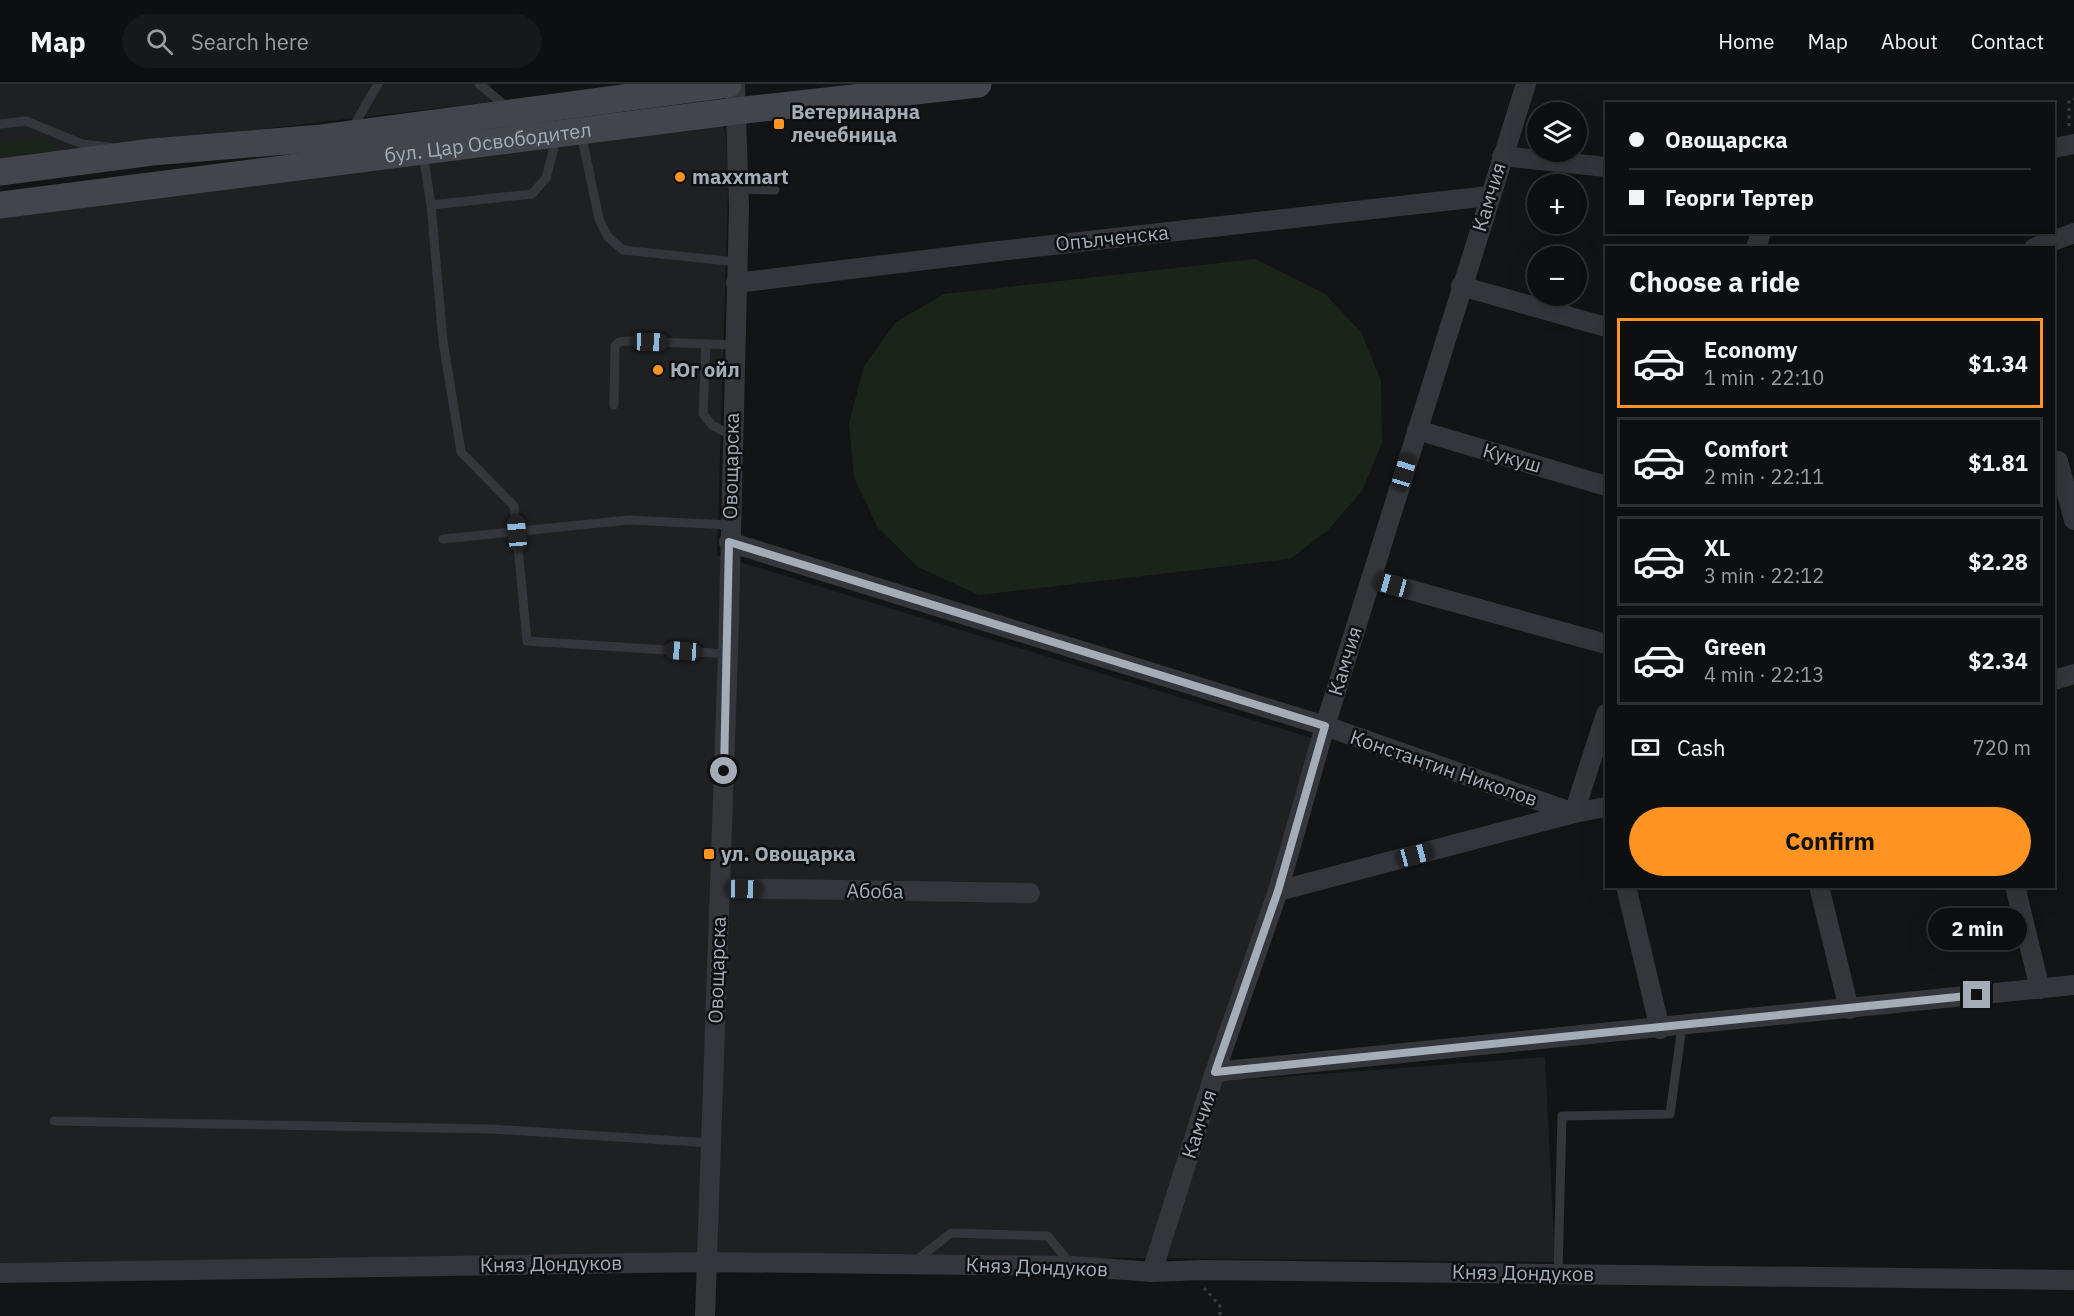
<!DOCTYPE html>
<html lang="en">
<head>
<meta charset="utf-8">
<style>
	:root { --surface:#0e0f10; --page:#171819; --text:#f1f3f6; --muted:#9b9c9f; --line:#2e2f30; --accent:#ff9422 }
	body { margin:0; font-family:"IBM Plex Sans",sans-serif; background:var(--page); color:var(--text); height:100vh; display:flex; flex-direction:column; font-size:22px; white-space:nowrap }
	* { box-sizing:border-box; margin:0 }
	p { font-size:20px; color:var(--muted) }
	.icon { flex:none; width:33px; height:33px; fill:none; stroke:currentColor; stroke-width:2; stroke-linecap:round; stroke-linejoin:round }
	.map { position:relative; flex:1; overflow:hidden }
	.side { position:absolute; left:1605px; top:162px; width:450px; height:642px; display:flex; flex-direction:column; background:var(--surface); border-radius:0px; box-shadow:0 6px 24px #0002,0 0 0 2px var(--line) }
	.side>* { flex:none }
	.top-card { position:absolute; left:1605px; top:18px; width:450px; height:132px; border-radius:0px; box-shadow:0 6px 24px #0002,0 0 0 2px var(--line); display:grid; align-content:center; height:132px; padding:0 24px; background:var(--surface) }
	.buttons { position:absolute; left:1527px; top:18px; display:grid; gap:12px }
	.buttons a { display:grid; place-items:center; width:60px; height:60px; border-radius:50%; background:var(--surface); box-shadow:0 6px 24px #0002,0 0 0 2px var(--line); font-size:30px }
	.end { position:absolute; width:27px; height:27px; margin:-14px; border:8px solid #a3acb7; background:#111; box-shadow:0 0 0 3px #111 }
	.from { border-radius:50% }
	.bubble { position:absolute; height:42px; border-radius:21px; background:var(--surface); box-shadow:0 6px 24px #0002,0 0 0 2px var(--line); font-size:20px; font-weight:700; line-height:42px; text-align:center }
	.car { position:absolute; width:18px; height:36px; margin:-18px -9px; border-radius:8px; box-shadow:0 0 4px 2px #0007; background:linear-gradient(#222 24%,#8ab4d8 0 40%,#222 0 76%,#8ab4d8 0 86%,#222 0) }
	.top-card b { display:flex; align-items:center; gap:21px; height:57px; font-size:22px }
	.top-card b+b { border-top:2px solid var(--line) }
	.top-card i { width:15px; height:15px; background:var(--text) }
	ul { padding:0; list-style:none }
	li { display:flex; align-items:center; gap:18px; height:90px; margin:0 12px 9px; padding:0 12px; border:3px solid var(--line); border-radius:0px }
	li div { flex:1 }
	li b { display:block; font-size:22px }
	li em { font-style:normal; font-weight:700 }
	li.current { border-color:var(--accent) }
	li>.icon { width:54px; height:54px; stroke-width:1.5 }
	h2 { padding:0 24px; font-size:27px; line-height:72px }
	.pay { display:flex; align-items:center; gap:15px; height:66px; padding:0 24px; font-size:22px }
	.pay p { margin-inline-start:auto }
	.primary-button { display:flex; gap:12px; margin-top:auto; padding:12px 24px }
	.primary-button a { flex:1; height:69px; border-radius:36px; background:var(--accent); color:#111; font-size:24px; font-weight:700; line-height:69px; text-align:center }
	header { display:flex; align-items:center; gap:36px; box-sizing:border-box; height:84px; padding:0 30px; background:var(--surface); border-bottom:2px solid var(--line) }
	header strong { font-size:28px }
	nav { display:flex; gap:33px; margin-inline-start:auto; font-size:21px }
	.search { width:420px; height:54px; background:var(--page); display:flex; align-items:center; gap:15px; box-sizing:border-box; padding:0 21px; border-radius:33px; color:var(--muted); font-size:22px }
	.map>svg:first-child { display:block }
	.built { fill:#1f2022 }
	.green { fill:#1b241b }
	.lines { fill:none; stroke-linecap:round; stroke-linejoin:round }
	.path { stroke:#3a3d42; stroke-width:3; stroke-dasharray:3 4.5; stroke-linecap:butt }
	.service { stroke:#34363b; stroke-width:9 }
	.minor { stroke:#34363b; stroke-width:20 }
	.secondary { stroke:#42454b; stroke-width:27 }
	.route { stroke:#a3acb7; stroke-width:8 }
	.poi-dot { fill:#ff9422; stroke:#0e0f10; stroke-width:2 }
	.labels { text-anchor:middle; stroke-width:5; stroke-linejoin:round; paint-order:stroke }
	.poi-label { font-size:20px; font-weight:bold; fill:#a3acb7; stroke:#0e0f10; text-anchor:start }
	.street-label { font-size:20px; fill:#a3acb7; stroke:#0e0f10 }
</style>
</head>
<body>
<header>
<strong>Map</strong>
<div class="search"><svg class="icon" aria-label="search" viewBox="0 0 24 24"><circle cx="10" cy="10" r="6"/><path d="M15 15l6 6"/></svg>Search here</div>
<nav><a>Home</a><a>Map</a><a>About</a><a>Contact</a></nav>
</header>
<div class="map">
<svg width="2074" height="1232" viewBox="0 0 2074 1232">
	<rect width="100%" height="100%" fill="#131415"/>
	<g class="built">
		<path d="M0,0h491v18l-491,58z"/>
		<path d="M723,36l5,35v37l-11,363 604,186 -108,341 332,-25 10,205 -399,-4 -1156,5v-1044z"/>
	</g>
	<g class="green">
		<path d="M40,55l8,2 6,6 -3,5 -51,7v-16z"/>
		<path d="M1255,175l70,35 36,38 20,48 1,63 -20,48 -34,39 -38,29 -311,36 -61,-28 -40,-39 -24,-50 -5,-55 15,-57 32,-44 48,-28z"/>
	</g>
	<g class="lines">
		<g class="path">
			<path d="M2069,42v-26l5,-1"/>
			<path d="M1204,1204l16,18v10"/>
		</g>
		<g class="service">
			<path d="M479,0l28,23"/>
			<path d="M0,40l26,-3 56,23 28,3"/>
			<path d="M352,45l26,-45"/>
			<path d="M581,49l18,86 9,18 15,13 114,12"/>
			<path d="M423,69l8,52 12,136 18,111 53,54 13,135 201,13"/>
			<path d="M739,105l36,1"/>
			<path d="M431,121l101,-11 14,-16 11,-42"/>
			<path d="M706,260l-3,70 9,11 20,11"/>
			<path d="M614,321l1,-59 4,-4 9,-1 106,4"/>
			<path d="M443,455l186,-19 101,5"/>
			<path d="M54,1037l438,8 219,14"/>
			<path d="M914,1178l37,-29 97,3 23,29"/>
			<path d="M1558,1189l4,-157 108,-2 12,-88"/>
		</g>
		<g class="minor">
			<path d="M2054,64l20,-4"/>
			<path d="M1502,72l104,11"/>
			<path d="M1756,164l5,-16"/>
			<path d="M2034,164l40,-15"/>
			<path d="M736,199l254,-31 499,-56"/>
			<path d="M1461,202l145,41"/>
			<path d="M1417,346l189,56"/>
			<path d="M2058,377l16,59"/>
			<path d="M729,458l596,184 249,87 32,-99"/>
			<path d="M1371,495l235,65"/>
			<path d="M2054,596l20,-6"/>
			<path d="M1626,802l34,143"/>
			<path d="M1819,802l30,123"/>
			<path d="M2015,802l25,103"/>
			<path d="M720,804l310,5"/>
			<path d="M1278,807l296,-78 32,-6"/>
			<path d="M1215,988l859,-87"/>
			<path d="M1152,1188l63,-200 63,-181 47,-165 201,-642"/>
			<path d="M0,1189l706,-11 367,4 79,6 50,-2 872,10"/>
			<path d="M705,1232l23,-662 11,-447 -4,-123"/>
		</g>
		<g class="secondary">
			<path d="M0,88l152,-20 170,-14 406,-54"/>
			<path id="s1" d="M0,121l736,-94 242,-27"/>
		</g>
	</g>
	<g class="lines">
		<path class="route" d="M724,687l5,-229 596,184 -47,165 -63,181 762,-77"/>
	</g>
	<g class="poi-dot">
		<rect x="773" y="34" width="12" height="12" rx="3"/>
		<circle cx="680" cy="93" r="6"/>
		<circle cx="658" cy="286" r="6"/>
		<rect x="703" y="764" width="12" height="12" rx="3"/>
	</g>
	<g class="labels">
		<g class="poi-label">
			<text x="791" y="35">Ветеринарна<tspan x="791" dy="23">лечебница</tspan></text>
			<text x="692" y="100">maxxmart</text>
			<text x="670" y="293">Юг ойл</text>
			<text x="721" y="777">ул. Овощарка</text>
		</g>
		<g class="street-label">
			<text dy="7" stroke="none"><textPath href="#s1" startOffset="492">бул. Цар Освободител</textPath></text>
			<text transform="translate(1489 113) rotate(-73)" y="7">Камчия</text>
			<text transform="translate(1112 154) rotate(-6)" y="7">Опълченска</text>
			<text transform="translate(1512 374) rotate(16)" y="7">Кукуш</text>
			<text transform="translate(731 382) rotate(-89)" y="7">Овощарска</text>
			<text transform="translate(1345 577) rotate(-73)" y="7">Камчия</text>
			<text transform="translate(1444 684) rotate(19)" y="7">Константин Николов</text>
			<text transform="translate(875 807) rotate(1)" y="7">Абоба</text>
			<text transform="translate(717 886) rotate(-88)" y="7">Овощарска</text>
			<text transform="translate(1199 1040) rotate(-72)" y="7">Камчия</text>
			<text transform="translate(551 1180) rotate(-1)" y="7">Княз Дондуков</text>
			<text transform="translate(1037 1183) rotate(2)" y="7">Княз Дондуков</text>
			<text transform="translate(1523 1189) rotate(1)" y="7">Княз Дондуков</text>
		</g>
	</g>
</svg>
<div class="buttons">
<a><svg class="icon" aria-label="layers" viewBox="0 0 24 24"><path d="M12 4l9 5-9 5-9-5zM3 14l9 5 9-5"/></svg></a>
<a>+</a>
<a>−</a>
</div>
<i class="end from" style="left:724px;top:687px"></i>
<i class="end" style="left:1977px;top:911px"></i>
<div class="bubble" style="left:1928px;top:824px;width:99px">2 min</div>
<i class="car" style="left:650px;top:258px;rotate:92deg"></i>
<i class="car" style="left:1404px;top:388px;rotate:17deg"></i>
<i class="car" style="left:517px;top:449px;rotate:355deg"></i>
<i class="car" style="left:1392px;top:501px;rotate:286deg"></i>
<i class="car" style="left:683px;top:567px;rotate:274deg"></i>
<i class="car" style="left:1415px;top:771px;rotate:75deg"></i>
<i class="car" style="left:744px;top:805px;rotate:91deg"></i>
<div class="top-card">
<b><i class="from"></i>Овощарска</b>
<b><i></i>Георги Тертер</b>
</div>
<section class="side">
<h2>Choose a ride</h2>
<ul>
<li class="current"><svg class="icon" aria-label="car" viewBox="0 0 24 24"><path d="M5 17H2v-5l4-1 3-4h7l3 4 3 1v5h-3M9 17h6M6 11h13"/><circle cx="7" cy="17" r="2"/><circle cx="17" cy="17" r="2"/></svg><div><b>Economy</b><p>1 min · 22:10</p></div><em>$1.34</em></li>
<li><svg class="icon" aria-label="car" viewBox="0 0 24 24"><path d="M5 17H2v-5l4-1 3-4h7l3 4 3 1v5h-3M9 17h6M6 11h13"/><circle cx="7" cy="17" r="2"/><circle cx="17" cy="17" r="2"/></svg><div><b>Comfort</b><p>2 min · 22:11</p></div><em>$1.81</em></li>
<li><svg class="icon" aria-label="car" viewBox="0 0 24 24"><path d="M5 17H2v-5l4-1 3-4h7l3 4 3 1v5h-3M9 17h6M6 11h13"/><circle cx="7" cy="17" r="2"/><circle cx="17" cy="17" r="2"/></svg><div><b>XL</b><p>3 min · 22:12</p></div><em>$2.28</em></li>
<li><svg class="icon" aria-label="car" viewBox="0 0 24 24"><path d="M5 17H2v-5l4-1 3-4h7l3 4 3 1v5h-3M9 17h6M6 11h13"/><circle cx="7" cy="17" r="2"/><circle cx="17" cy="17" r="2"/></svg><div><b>Green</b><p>4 min · 22:13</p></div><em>$2.34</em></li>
</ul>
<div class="pay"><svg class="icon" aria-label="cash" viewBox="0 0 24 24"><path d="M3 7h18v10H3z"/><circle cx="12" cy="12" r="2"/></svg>Cash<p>720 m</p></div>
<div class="primary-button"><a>Confirm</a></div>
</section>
</div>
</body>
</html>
